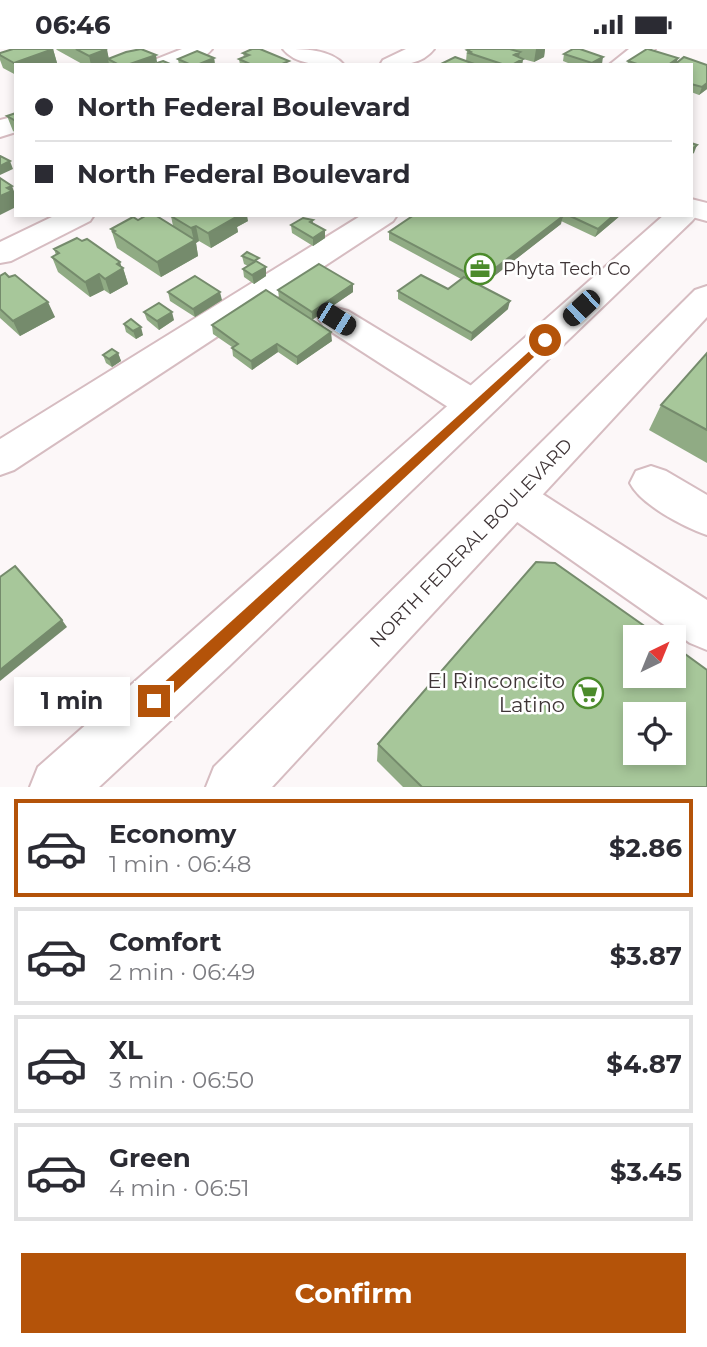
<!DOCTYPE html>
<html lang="en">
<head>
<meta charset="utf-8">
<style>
	:root { --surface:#fff; --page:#f2f2f3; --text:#2b2b33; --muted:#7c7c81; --line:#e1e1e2; --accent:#b45309 }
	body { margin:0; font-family:Montserrat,sans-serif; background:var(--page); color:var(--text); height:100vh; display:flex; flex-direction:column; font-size:26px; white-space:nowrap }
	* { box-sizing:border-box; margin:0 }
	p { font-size:23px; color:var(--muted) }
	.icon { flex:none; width:38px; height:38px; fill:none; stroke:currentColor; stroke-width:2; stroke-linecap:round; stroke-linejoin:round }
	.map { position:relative; height:738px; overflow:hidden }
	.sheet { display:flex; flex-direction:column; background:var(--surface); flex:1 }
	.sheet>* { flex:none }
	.banner { position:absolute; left:14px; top:14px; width:679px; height:154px; border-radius:0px; box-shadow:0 4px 10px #0003; display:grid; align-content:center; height:154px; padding:0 21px; background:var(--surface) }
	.needle { width:46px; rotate:43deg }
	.fabs { position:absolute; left:623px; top:576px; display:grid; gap:14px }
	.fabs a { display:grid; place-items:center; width:63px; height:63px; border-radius:0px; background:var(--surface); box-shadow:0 4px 10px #0003; font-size:35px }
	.end { position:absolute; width:32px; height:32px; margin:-16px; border:9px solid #b45309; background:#fff; box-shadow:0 0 0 4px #fff }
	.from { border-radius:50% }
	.bubble { position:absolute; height:49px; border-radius:0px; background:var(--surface); box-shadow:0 4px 10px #0003; font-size:23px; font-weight:700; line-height:49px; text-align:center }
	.car { position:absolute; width:21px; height:42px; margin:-21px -10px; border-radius:9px; box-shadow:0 0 5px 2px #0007; background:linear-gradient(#222 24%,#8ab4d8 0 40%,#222 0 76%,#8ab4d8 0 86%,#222 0) }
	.banner b { display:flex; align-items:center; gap:24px; height:66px; font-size:26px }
	.banner b+b { border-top:2px solid var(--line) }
	.banner i { width:18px; height:18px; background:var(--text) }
	ul { padding:12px 0 0; list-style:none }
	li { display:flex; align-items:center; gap:21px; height:98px; margin:0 14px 10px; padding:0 7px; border:4px solid var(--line); border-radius:0px }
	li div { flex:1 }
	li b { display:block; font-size:26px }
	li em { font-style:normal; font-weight:700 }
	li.selected { border-color:var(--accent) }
	li>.icon { width:63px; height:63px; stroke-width:1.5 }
	.action { display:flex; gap:14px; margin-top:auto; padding:14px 21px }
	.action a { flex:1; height:80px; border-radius:0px; background:var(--accent); color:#fff; font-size:28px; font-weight:700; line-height:80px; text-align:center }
	.status { display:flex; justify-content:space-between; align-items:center; height:49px; padding:0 35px; background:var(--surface); direction:ltr }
	.status svg { height:19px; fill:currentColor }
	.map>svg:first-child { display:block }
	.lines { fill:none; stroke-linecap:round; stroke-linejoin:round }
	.minor-casing { stroke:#d6bcc1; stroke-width:4 }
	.major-casing { stroke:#d6bcc1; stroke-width:4 }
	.minor { fill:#fff; fill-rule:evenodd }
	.major { fill:#fff; fill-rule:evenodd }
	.wall { fill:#90ab84 }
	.shaded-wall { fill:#758b6c }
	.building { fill:#a7c79a; stroke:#758b6c; stroke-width:2; fill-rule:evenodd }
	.route { fill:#b45309 }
	.labels { text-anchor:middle; stroke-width:5; stroke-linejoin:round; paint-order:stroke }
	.poi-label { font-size:18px; fill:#3e3436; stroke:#fff; text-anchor:start }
	.street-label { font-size:18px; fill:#3e3436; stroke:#fff }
	.near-poi-label { font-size:21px; fill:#3e3436; stroke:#fff; text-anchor:end }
</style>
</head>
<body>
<div class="status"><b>06:46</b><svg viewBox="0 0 49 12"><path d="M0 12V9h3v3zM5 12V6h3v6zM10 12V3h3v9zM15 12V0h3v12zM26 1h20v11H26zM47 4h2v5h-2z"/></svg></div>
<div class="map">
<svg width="707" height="738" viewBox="0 0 707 738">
	<rect width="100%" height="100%" fill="#fcf7f8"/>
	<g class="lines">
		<g class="minor-casing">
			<g id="minor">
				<path d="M182,0h30c-13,17 -41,16 -61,16l3,-5z"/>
				<path d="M283,0c20,0 48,0 61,16 -20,0 -48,1 -61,-16z"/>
				<path d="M406,0h28c-13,17 -35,16 -54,16l3,-5z"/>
				<path d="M629,0h26l-20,16h-26z"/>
				<path d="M16,67v16l-16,5v-17z"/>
				<path d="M691,150l16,4v18l-22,-6h6z"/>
				<path d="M56,166h38l-4,6 -79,40 -11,2v-21z"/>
				<path d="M362,166h35l-4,6 -379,249 -14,5v-36z"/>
				<path d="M336,259l12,3 140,85 6,10 -6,10 -13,4 -13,-4 -138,-89 -5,-8 5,-8z"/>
				<path d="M651,417l15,5 41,24v40c-23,-8 -66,-30 -77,-52l6,-12z"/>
				<path d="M515,432l15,5 177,114v50l-17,-7 -190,-133 -6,-12 6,-12z"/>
			</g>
		</g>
		<g class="major-casing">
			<g id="major">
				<path d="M691,160l6,6 -5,6 -463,445 -130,121h-69l8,-20 626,-552h27z"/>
				<path d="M707,237v31l-435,470h-66l8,-20 481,-477z"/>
			</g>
		</g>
		<use href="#minor" class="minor"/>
		<use href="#major" class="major"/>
	</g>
	<g class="wall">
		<path d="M53,0l4,14 -41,2v10l-13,-7 -3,-8v-7z"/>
		<path d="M56,0h50l3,10 48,3 -7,3h-41v-1l-3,1h-22l-27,-15z"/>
		<path d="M470,0h75l-1,8 -10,5 -11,-3 -1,6h-83l27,-4 1,-11z"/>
		<path d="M243,4l46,12h-49l-1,-6 5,-2z"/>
		<path d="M564,5l38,10 -29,1 -10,-4z"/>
		<path d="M214,9l1,7h-36l-1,-6z"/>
		<path d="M628,12l79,4v24l-8,6 -8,-3v-27h-64z"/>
		<path d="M16,64v20l-3,-2 -6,-15z"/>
		<path d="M414,166h207l-26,22 -34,-16v3l-80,62 27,23 -37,32 -73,-42v-8l50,-2 13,-10 -72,-39v-8z"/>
		<path d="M171,167l77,5 -11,6 1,5 -27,16 -12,-7 -3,2 2,13 -37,21 -44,-29 -6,-19 27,-9 35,6z"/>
		<path d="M313,171v4l12,14 -12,8 -21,-13 -1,-8z"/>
		<path d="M82,192l38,21 1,5 2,1 5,16 -18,10 -6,-4 -14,7 -32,-25 -6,-15 4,-2 -2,-6z"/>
		<path d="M242,207l24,11v9l-12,8 -10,-7 -1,-8 5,-3 -4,-2z"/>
		<path d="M0,227l55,41 -35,19 -20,-18z"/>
		<path d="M353,235v8l-41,28 20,21 -35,24 -19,-13 -26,18 -19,-14 -1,-9 -19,-13 -1,-9 67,-27 -1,-8z"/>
		<path d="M168,243l54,8 -27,17 -25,-16z"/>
		<path d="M144,263l30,8 -15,10 -12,-10z"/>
		<path d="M124,275l19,11 -7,4 -10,-7z"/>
		<path d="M118,304l3,8 -9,6 -6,-4 -3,-8z"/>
		<path d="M707,304v110l-58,-33 12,-25z"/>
		<path d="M378,695l329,43h-304l-26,-26z"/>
	</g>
	<g class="shaded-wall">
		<path d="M53,0l4,14 -5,2h-36v3l-2,-5z"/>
		<path d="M107,0l2,11 -1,-1 1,5 -3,1h-15l-2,-9z"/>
		<path d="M536,0h9l-1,8 -10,5z"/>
		<path d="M520,3l-2,9 5,-2 -1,6h-10l2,-10z"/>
		<path d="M156,6l1,7 -7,3h-23z"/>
		<path d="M603,8l-1,7 -10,1v-2z"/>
		<path d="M214,9l1,7h-18z"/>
		<path d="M678,9l-2,7h-8z"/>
		<path d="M707,34v6l-8,6 3,-8z"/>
		<path d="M697,96l-3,8 -3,2v-5z"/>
		<path d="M10,112l3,8 -13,6v-9z"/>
		<path d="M12,137l4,11v10l-16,8v-19l7,-8z"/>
		<path d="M231,166h16l1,6 -11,6 1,5 -27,16 -3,-15z"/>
		<path d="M614,166h7l-26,22 3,-8z"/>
		<path d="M563,167l-2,8 -82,64 1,-8z"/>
		<path d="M196,177l3,15 -3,2 2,13 -37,21 -4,-15 37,-21 -3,-13z"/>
		<path d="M325,181v8l-12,8v-8z"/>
		<path d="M120,213l2,7 1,-1 5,16 -18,10 -5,-15 12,-15z"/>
		<path d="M266,218v9l-12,8 -2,-9z"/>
		<path d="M99,225l5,16 -14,7 -5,-15z"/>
		<path d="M353,235v8l-41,28v-8z"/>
		<path d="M220,243l2,8 -27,17 -2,-8z"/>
		<path d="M510,252l-2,8 -37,32 1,-8z"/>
		<path d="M48,253l7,15 -35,19 -7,-15z"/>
		<path d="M172,263l2,8 -15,10 -2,-9z"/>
		<path d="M141,278l2,8 -7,4 -3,-8z"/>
		<path d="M331,283l1,9 -35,24v-8z"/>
		<path d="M277,295l1,8 -26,18 -1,-9z"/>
		<path d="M118,304l3,8 -9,6 -3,-8z"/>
		<path d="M62,571l5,7 -67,54v-11z"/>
	</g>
	<g class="building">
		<path d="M13,0h40l-39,14 -14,-8v-2z"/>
		<path d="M76,0h31l-18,7z"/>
		<path d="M141,0l15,6 -29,10h-8l-11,-6 18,-7z"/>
		<path d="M252,0h8l29,12 -9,4h-28l-13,-6 10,-4 -6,-2z"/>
		<path d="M470,0h40l10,3 -6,3 9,4 -11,6h-7l-36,-12 2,-1 -4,-2z"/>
		<path d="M573,0h7l23,8 -11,6 -28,-9z"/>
		<path d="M647,0h1l30,9 -10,7h-28l-12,-4z"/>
		<path d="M197,2l17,7 -17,7h-6l-13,-6z"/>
		<path d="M455,8l22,8h-38z"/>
		<path d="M684,8l23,8v18l-5,4 -11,-3v-19h-17z"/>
		<path d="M163,12l7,3h-16z"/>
		<path d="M16,64v8l-9,-5z"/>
		<path d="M691,94l6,2 -6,5z"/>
		<path d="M0,107l10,5 -10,5z"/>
		<path d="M0,129l12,8 -5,2 5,3 -12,5z"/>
		<path d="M147,166h8l40,25 -38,22 -44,-30 2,-1 -4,-2 22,-12 5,3z"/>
		<path d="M172,166h61l3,2 -28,16 -12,-7 -5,2 -20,-12z"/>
		<path d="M414,166h147l2,1 -83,64 -91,-48z"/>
		<path d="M568,166h46l-16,14z"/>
		<path d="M303,169l10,2 -3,2 15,8 -12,8 -22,-13z"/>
		<path d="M77,189l5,3 5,-2 33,23 -3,2 6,4 -18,11 -6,-5 -14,8 -33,-25 7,-4 -5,-4z"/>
		<path d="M247,203l12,6 -5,3 -12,-5z"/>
		<path d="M256,212l10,6 -14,8 -9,-6z"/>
		<path d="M319,215l34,20 -41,28 -34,-22z"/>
		<path d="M5,224l4,4 6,-2 33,27 -35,19 -13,-12v-33z"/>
		<path d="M421,226l27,14 16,-12 46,24 -38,32 -74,-42z"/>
		<path d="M195,227l25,16 -27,17 -25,-17z"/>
		<path d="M266,241l65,42 -34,25 -20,-13 -26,17 -19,-13 6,-4 -26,-19z"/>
		<path d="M159,254l13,9 -15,9 -13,-9z"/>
		<path d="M131,270l10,8 -8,4 -9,-7z"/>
		<path d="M112,300l6,4 -9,6 -6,-4z"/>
		<path d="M707,304v77l-46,-25z"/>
		<path d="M536,513l19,1 105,74h-25v38h39v-29l33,24v117h-285l-44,-43zM635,665h39v39h-39z"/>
		<path d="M15,517l47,54 -62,50v-93z"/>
	</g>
	<path class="route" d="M545,288l4,1v5l-389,363 -6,3 -5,-3 -2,-5 2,-5z"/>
	<defs>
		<g id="office-ring" transform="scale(1.575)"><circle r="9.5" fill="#fff" stroke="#4b8b2b" stroke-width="1.5"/><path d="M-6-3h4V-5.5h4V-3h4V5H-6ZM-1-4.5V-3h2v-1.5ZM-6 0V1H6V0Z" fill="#4b8b2b"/></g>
		<g id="supermarket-ring" transform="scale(1.575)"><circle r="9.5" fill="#fff" stroke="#4b8b2b" stroke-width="1.5"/><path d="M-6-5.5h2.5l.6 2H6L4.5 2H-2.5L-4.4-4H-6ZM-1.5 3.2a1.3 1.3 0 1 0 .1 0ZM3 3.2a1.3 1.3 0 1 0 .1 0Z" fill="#4b8b2b"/></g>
	</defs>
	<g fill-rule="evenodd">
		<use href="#office-ring" x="480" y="220"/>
		<use href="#supermarket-ring" x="588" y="644"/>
	</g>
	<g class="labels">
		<g class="poi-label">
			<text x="503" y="226">Phyta Tech Co</text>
		</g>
		<g class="street-label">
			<text transform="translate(471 494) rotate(-46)" y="6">NORTH FEDERAL BOULEVARD</text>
		</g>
		<g class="near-poi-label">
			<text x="565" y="639">El Rinconcito<tspan x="565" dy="24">Latino</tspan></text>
		</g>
	</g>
</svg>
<div class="fabs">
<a><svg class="needle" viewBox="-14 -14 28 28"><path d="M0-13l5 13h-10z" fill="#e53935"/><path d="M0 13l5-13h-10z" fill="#7c7c81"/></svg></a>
<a><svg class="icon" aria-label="locate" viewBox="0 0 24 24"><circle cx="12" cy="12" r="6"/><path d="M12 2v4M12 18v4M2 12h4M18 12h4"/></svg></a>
</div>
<i class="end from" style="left:545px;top:291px"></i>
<i class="end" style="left:154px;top:652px"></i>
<div class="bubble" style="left:14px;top:628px;width:116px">1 min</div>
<i class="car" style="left:581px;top:259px;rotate:227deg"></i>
<i class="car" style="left:336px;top:270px;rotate:122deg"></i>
<div class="banner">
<b><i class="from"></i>North Federal Boulevard</b>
<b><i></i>North Federal Boulevard</b>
</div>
</div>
<section class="sheet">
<ul>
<li class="selected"><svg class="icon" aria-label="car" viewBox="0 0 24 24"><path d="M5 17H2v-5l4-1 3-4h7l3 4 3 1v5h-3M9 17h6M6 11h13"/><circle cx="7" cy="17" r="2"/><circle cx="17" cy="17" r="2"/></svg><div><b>Economy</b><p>1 min · 06:48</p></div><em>$2.86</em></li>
<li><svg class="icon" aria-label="car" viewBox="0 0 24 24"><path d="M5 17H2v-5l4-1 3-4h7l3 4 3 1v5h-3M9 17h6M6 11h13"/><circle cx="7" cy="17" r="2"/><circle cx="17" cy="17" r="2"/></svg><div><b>Comfort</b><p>2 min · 06:49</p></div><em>$3.87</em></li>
<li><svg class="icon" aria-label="car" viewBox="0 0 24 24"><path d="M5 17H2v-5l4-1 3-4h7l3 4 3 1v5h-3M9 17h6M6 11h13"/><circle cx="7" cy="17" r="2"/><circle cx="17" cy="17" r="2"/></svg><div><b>XL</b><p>3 min · 06:50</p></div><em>$4.87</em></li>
<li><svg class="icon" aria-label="car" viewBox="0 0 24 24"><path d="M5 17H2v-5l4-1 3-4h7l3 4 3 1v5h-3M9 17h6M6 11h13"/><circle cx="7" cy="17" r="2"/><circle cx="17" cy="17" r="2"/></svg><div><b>Green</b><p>4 min · 06:51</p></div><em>$3.45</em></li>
</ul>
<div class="action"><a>Confirm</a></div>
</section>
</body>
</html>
